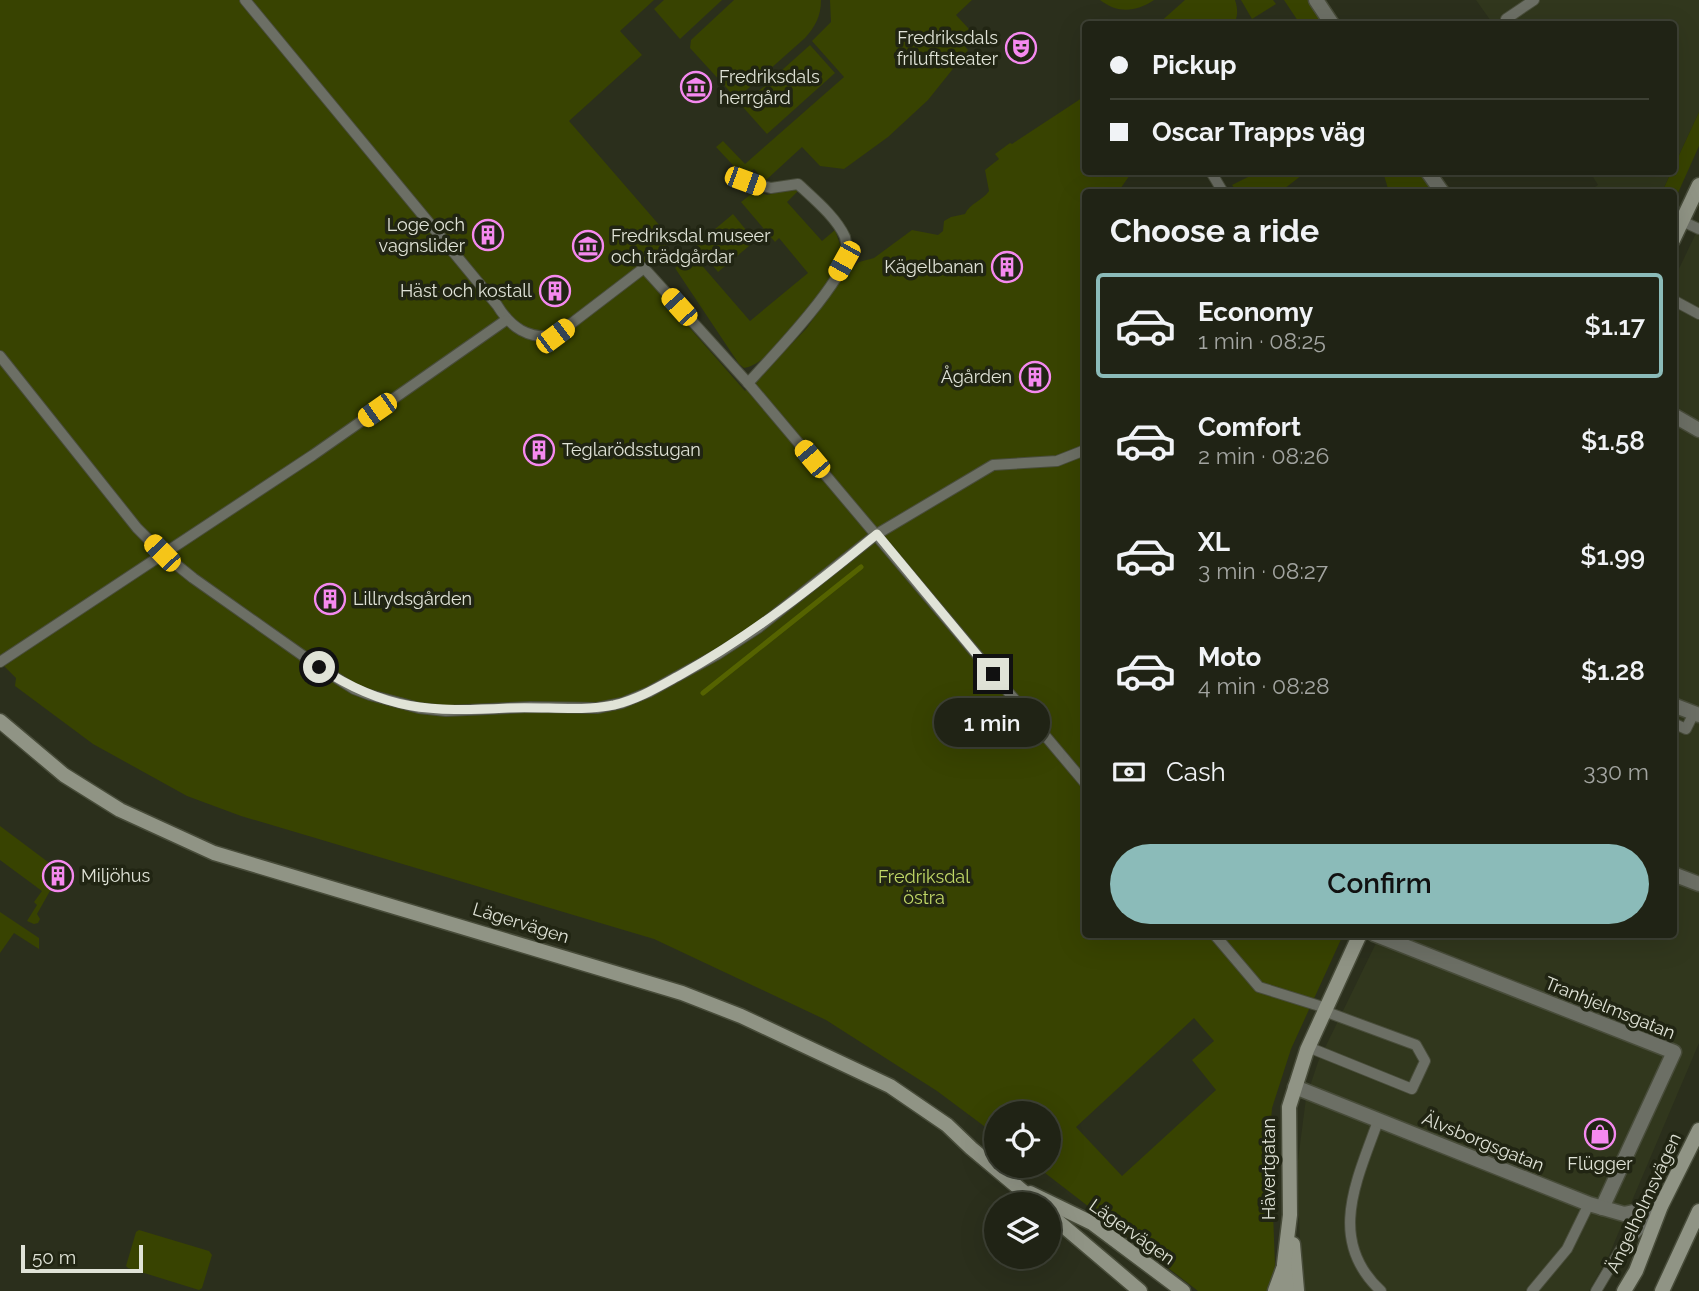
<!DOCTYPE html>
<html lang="en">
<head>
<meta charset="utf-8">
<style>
	:root { --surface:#202315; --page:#282b1e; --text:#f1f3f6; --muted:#a2a4a0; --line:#3d4034; --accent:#8bbbb9 }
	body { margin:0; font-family:Raleway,sans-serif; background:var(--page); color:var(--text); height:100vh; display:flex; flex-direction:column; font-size:26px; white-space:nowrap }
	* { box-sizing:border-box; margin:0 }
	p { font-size:23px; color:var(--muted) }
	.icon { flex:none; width:38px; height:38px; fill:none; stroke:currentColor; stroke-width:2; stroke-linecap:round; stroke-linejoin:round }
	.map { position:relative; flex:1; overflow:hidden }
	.panel { position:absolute; left:1082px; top:189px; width:595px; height:749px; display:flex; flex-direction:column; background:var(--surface); border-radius:7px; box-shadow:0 7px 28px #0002,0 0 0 2px var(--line) }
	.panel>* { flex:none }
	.guide { position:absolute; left:1082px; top:21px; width:595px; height:154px; border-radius:7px; box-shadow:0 7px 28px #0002,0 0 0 2px var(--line); display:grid; align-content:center; height:154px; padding:0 28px; background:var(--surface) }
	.buttons { position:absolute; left:984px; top:1101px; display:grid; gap:14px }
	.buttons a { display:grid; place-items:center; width:77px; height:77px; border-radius:50%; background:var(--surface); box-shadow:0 7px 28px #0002,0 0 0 2px var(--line); font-size:35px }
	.scale { position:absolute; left:21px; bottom:18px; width:122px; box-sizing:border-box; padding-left:7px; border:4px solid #e0e3d7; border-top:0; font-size:19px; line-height:24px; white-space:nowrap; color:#e0e3d7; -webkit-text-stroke:5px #212513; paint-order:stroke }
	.end { position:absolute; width:32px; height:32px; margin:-16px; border:9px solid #e0e3d7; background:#111; box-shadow:0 0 0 4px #111 }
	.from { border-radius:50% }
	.bubble { position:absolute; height:49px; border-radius:24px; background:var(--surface); box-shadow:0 7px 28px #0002,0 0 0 2px var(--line); font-size:23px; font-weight:600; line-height:49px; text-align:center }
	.car { position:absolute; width:21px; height:42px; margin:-21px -10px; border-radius:9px; box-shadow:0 0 5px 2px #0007; background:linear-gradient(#f5c518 24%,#345 0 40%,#f5c518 0 76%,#345 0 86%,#f5c518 0) }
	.guide b { display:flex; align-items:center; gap:24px; height:66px; font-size:26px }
	.guide b+b { border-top:2px solid var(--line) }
	.guide i { width:18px; height:18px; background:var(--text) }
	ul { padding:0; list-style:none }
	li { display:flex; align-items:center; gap:21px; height:105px; margin:0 14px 10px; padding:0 14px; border:4px solid transparent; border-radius:7px }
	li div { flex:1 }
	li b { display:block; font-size:26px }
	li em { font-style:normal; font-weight:600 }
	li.selected { border-color:var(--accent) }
	li>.icon { width:63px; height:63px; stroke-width:1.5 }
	h2 { padding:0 28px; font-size:32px; line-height:84px }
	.pay { display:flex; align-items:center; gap:18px; height:77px; padding:0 28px; font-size:26px }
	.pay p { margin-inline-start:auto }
	.button { display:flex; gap:14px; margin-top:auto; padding:14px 28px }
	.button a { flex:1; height:80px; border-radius:42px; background:var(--accent); color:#111; font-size:28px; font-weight:600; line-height:80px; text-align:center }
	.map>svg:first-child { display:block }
	.built { fill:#31371d }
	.green { fill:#384301; fill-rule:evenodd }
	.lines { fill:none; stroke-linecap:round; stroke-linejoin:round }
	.stream { stroke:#556300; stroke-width:5 }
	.lane-casing { stroke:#484c3a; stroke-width:12 }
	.street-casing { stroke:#484c3a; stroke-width:17 }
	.secondary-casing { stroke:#484c3a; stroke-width:17 }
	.lane { stroke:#6c6f65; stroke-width:10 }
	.street { stroke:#6c6f65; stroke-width:14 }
	.secondary { stroke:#909485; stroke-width:14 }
	.route { stroke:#e0e3d7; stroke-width:9 }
	.labels { text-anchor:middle; stroke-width:7; stroke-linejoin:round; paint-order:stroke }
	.poi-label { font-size:18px; fill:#e0e3d7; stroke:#212513; text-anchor:end }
	.park-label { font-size:18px; fill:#c1d867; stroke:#212513 }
	.street-label { font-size:18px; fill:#e0e3d7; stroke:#212513 }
</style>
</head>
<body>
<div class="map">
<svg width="1699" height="1291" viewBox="0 0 1699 1291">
	<rect width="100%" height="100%" fill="#2b2f1c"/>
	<g class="built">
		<path d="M1476,0h223v112l-26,56v-144h-180z"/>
		<path d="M1590,172h81l-9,20h-75l11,-7z"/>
		<path d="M1699,227v816l-90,212 -20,36h-287l-5,-123 9,-70 12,-36 62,-127 293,-1v-653z"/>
	</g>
	<g class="green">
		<path d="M0,0h654l-34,31 22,24 -73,66 98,113 -1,15 -27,21 106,121 61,-62 38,-54 15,-13 15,-4 38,-28 26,5 5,-4 1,-10 7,-4 14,-3c5,-11 17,-13 24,-23l-4,-21 14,-11 -4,-5 15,-11 2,1 73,-48v76h47l-14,20h-33v742l258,1 -52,114 -19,59 -2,25 5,132 -3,21 -3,5h-71l-162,-125h12v-53h-52v22l-59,-44 -111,-71 -172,-81 -413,-123 -54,-20 -94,-52 -78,-58 1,-8 -16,-16zM1194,1018l20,23 -22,19 24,30 -94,86 -46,-49z"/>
		<path d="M664,0h58l-42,39 -26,-30z"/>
		<path d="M734,0h87c0,16 -6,27 -16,38l-64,57h-8l-43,-47 1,-8z"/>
		<path d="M830,0h142l-16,15 13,14 -11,9 10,12 -40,50 -40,37 -44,32 -24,-3 -18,-19 -37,34 -11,-12 -10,8 -28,-30 7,-6 22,23 99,-87 -32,-36 19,-19z"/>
		<path d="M1100,0h54c-18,12 -36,14 -54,0z"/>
		<path d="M1185,0h50c3,9 3,16 -1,24h-76z"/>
		<path d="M1241,0h32l3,4 -24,15z"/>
		<path d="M1284,0h40l17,24h-41z"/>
		<path d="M810,45l25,28 -68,61 -25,-28z"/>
		<path d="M1699,112v34l-26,58v-12h-11z"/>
		<path d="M1258,172h48l-26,20h-43l-5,-7z"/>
		<path d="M1383,172h55l14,20h-63z"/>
		<path d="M789,190h10l-12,12 35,39 13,-11 7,20 -2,10c-14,27 -66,104 -96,108l-5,-4 -64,-96 17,-14 58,67 58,-48 -29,-35 -4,4 -34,-40 14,-11 12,4z"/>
		<path d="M733,214l22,27 -37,31 -22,-27z"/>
		<path d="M0,826l56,42 -6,11 5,3 -18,32 3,5 -2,4 -4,1 -7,-3 10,-16 -3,-3 8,-11 -42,-31z"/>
		<path d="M0,912l39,26v11l-25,-16 -14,20z"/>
		<path d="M139,1230l70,21 3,4 -10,33 -3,2 -71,-22 -2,-2 10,-34z"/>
	</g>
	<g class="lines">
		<path class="stream" d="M703,693l158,-126"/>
		<g class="lane-casing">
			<g id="lane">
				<path d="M245,0l252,305c14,23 31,34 58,31l89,-68 104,115 337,400"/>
				<path d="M1506,19l28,-19"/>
				<path d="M1211,172l12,20"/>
				<path d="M745,181l26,7 27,-4c16,15 38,33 47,53 1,4 2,12 2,17 -6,31 -76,104 -99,129"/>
				<path d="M1682,221l17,8"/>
				<path d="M1673,300l26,14"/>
				<path d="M0,356l137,172 25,25 31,25 126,89 35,22 16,6 49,13 27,3 84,-4 67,1 25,-5 27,-11 69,-38 40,-26 119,-94 116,-69 64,-4 28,-11"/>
				<path d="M0,662l313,-207 193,-135"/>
				<path d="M1673,723l13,6 8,-16"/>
				<path d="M1214,934l45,53 67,21"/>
				<path d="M1308,1047l104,42 13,-28 -9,-16 -92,-34"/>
				<path d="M1378,1121c-21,59 -52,119 3,170"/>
				<path d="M1532,1291l35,-42 22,-45"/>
				<path d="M1596,1291l25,-42 35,-37"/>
			</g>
		</g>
		<g class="street-casing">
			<g id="street">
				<path d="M1316,0l16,24"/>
				<path d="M1428,172l14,20"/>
				<path d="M1673,415l26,15"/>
				<path d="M1673,705l26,10"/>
				<path d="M1673,874l26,10"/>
				<path d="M1374,934l300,118 -72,156"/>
				<path d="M1295,1087l294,117 35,10 37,-8"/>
			</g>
		</g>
		<g class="secondary-casing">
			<g id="secondary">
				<path d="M1673,240l26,-55"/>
				<path d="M0,721l64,54 56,35 94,43 468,140 59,23 149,70 57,39 24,23 67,56"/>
				<path d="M1030,1193l62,30 91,68"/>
				<path d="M1048,1213l92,78"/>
				<path d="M1293,1244l4,46"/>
				<path d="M1275,1291l8,-22"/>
				<path d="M1287,1291l-3,-27 6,-49 -1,-108 18,-57 53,-116"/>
				<path d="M1624,1291l12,-20 25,-65 38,-76"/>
				<path d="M1662,1291l37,-80"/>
			</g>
		</g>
		<use href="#lane" class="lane"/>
		<use href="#street" class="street"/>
		<use href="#secondary" class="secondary"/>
	</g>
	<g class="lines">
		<path class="route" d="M319,667c67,44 111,45 189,41 35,-2 72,4 106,-3 25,-6 46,-19 68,-31 70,-39 133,-89 195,-140l116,140"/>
	</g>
	<defs>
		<g id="theatre-ring" transform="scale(1.575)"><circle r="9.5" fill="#212513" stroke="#f589ef" stroke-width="1.5"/><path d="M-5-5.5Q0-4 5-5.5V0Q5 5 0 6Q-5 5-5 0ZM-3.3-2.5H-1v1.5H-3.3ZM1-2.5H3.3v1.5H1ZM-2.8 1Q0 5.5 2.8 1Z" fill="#f589ef"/></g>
		<g id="museum-ring" transform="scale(1.575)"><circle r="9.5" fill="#212513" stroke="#f589ef" stroke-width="1.5"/><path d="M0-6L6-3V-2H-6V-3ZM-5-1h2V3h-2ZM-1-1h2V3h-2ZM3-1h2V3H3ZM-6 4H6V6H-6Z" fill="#f589ef"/></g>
		<g id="building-ring" transform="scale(1.575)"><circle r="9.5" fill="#212513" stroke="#f589ef" stroke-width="1.5"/><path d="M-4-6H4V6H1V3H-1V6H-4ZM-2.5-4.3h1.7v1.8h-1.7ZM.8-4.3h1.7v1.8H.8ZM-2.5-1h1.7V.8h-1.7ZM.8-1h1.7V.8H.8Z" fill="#f589ef"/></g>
		<g id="shop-ring" transform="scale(1.575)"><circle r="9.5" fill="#212513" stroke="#f589ef" stroke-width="1.5"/><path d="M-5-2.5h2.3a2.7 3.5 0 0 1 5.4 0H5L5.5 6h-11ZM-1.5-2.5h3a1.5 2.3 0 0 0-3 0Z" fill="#f589ef"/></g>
	</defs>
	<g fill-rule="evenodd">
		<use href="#theatre-ring" x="1021" y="48"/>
		<use href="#museum-ring" x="696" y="87"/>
		<use href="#building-ring" x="488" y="235"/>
		<use href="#museum-ring" x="588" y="246"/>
		<use href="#building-ring" x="1007" y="267"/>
		<use href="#building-ring" x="555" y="291"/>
		<use href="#building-ring" x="1035" y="377"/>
		<use href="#building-ring" x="539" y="450"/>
		<use href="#building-ring" x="330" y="599"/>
		<use href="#building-ring" x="58" y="876"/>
		<use href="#shop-ring" x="1600" y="1134"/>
	</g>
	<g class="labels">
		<g class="poi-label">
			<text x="998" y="44">Fredriksdals<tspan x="998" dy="21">friluftsteater</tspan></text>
			<text x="719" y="83" text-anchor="start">Fredriksdals<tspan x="719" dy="21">herrgård</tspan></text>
			<text x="465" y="231">Loge och<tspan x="465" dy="21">vagnslider</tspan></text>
			<text x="611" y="242" text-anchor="start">Fredriksdal museer<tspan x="611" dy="21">och trädgårdar</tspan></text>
			<text x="984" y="273">Kägelbanan</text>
			<text x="532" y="297">Häst och kostall</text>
			<text x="1012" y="383">Ågården</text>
			<text x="562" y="456" text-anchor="start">Teglarödsstugan</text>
			<text x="353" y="605" text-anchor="start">Lillrydsgården</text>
			<text x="81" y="882" text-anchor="start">Miljöhus</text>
			<text x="1600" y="1170" text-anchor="middle">Flügger</text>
		</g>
		<g class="park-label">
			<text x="924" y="883">Fredriksdal<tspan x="924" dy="21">östra</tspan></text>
		</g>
		<g class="street-label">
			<text transform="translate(521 923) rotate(17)" y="6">Lägervägen</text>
			<text transform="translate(1610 1008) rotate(22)" y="6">Tranhjelmsgatan</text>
			<text transform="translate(1483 1142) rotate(22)" y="6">Älvsborgsgatan</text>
			<text transform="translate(1269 1169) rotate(-90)" y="6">Hävertgatan</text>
			<text transform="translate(1644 1203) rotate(-65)" y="6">Ängelholmsvägen</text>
			<text transform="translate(1132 1232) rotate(35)" y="6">Lägervägen</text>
		</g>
	</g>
</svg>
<div class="buttons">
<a><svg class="icon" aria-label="locate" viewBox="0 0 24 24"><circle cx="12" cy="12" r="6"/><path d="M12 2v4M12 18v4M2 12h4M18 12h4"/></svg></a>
<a><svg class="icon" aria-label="layers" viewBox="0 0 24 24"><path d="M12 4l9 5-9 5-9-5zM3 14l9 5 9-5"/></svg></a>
</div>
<div class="scale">50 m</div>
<i class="end from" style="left:319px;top:667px"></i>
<i class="end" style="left:993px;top:674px"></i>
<div class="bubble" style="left:934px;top:698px;width:116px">1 min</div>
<i class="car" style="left:745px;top:181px;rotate:110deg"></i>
<i class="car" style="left:844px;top:261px;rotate:209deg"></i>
<i class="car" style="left:679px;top:307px;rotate:318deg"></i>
<i class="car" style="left:555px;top:336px;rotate:53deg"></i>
<i class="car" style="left:377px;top:410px;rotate:235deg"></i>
<i class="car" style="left:812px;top:459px;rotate:320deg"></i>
<i class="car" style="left:162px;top:553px;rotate:316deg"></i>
<div class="guide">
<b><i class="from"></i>Pickup</b>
<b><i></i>Oscar Trapps väg</b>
</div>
<section class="panel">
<h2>Choose a ride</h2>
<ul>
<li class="selected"><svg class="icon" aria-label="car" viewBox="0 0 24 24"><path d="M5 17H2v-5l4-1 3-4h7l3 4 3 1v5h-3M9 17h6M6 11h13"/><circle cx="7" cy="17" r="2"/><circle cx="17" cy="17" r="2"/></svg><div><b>Economy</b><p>1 min · 08:25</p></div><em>$1.17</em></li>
<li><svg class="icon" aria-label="car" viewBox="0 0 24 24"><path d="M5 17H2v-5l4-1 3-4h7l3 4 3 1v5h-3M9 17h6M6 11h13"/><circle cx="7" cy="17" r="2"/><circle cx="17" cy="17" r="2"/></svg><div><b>Comfort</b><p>2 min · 08:26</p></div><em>$1.58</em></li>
<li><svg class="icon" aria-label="car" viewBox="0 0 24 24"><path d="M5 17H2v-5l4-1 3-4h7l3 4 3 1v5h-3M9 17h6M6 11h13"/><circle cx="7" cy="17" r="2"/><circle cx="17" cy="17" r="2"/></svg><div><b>XL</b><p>3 min · 08:27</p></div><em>$1.99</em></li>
<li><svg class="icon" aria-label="car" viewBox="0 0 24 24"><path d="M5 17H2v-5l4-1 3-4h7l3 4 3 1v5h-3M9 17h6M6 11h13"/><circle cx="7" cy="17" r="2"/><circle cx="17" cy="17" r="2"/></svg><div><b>Moto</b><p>4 min · 08:28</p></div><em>$1.28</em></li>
</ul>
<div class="pay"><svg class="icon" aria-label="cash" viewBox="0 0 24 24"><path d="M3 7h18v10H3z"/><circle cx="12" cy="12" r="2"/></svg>Cash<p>330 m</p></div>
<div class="button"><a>Confirm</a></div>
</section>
</div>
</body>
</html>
